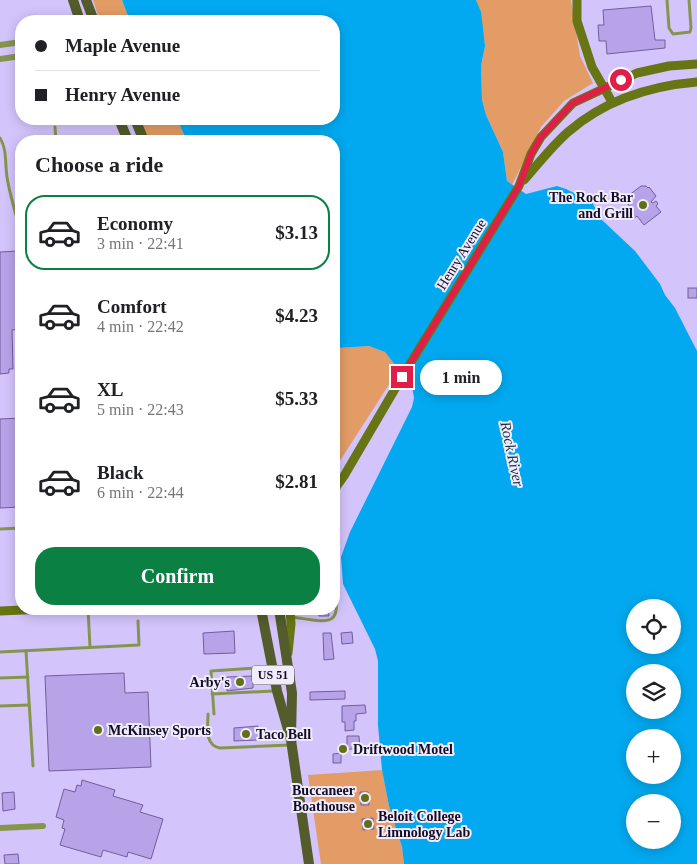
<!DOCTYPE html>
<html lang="en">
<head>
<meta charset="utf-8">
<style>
	:root { --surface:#fff; --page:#f2f2f2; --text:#202124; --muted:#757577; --line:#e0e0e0; --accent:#0b8043 }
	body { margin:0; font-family:Georgia,serif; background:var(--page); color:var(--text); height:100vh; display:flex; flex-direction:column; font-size:19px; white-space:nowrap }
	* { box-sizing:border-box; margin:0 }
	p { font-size:16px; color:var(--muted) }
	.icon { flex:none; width:28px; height:28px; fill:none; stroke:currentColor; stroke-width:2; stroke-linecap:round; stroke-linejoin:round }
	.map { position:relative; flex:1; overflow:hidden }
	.details { position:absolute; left:15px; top:135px; width:325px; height:480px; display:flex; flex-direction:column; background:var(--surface); border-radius:20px; box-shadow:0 2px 12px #0003 }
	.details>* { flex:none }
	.banner { position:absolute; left:15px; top:15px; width:325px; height:110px; border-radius:20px; box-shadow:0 2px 12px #0003; display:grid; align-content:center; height:110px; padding:0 20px; background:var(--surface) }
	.buttons { position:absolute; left:626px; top:599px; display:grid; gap:10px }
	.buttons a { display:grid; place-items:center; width:55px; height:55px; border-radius:50%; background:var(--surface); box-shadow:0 2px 12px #0003; font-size:25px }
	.end { position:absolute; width:22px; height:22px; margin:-11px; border:6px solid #e11d48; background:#fff; box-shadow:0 0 0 2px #fff }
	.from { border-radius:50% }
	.bubble { position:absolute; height:35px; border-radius:18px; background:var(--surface); box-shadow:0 2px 12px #0003; font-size:16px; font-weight:800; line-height:35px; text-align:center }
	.banner b { display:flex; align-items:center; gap:18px; height:48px; font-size:19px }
	.banner b+b { border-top:1px solid var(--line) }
	.banner i { width:12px; height:12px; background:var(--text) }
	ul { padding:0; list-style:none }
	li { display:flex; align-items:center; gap:15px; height:75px; margin:0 10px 8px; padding:0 10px; border:2px solid transparent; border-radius:20px }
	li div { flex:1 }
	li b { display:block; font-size:19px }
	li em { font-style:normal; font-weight:800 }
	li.selected { border-color:var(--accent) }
	li>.icon { width:45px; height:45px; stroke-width:1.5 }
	h2 { padding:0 20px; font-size:22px; line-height:60px }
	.action { display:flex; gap:10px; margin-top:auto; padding:10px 20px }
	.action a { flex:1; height:58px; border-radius:20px; background:var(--accent); color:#fff; font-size:20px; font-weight:800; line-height:58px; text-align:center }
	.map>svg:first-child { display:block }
	.green { fill:#e39c66 }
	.water { fill:#02a9f0; fill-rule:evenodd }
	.building { fill:#b7a3e7; stroke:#725e9c }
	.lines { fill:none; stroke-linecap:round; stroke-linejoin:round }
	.lane { stroke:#87944e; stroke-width:3 }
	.street { stroke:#87944e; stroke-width:6 }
	.secondary { stroke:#687514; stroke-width:9 }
	.primary { stroke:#535c2a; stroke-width:10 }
	.route { stroke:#e11d48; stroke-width:6 }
	.poi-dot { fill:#626e18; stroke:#f0ecfb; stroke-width:2 }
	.labels { text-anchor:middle; stroke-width:4; stroke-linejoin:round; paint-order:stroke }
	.shield { fill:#f0ecfb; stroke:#564e64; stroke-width:1 }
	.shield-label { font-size:12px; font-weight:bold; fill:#140b24 }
	.poi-label { font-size:14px; font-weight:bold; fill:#140b24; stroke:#f0ecfb; text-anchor:start }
	.street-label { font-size:14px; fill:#140b24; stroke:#f0ecfb }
	.water-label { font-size:15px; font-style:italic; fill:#1c313e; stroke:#f0ecfb }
</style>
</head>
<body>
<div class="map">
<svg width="697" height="864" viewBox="0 0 697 864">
	<rect width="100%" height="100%" fill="#d4c4fc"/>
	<g class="green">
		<path d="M93,0h29l8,21h-30z"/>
		<path d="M476,0h95l9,56 13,27 -29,18 -23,26 -29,58 -5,-4 -4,-29 -17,-37 -4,-15 -1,-34 4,-20z"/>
		<path d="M139,119h38l10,22h-39z"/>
		<path d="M334,345l4,3 31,-2 16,6 14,17 -65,101z"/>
		<path d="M382,770l7,36 13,41 2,17h-83l-13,-89z"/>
	</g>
	<path class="water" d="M122,0h354l5,12 4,34 -4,20 1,34 4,15 17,37 4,29 19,13 31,-8 9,3 26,13 10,18 33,31 25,33 5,11 10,13 22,43v513h-293l-2,-17 -13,-41 -7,-36 -4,-45v-64l-3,-12 -32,-65 -2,-27 9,-25 62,-125 2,-9 -3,-18 -15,-14 -11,-14 -16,-6 -31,2 -4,-3v-204h-147l-10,-22h157v-98h-204zM635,608h37v37h-37zM635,672h37v38h-37zM635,738h37v37h-37zM635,802h37v38h-37z"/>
	<g class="building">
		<path d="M651,6l4,34h10v8l-58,6 -1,-13h-7l-1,-16h6l-1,-15z"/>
		<path d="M88,137l1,4h-21v-3z"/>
		<path d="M641,186h5l2,2 1,-1 7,9 -5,6 2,1 3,-2 2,3 -2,2 5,6 -17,13 -7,-9 -5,4 -6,-8 5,-4 -7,-9z"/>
		<path d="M17,251l3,78 -8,1 1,39h-4v4l-9,1v-122z"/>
		<rect x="688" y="288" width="9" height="10"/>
		<path d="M21,418v89l-21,1v-89z"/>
		<path d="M319,609h9l1,7h-10z"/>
		<path d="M234,631l1,22 -31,1 -1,-21z"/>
		<path d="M352,632l1,11 -11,1 -1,-11z"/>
		<path d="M323,633h8l3,26 -10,1z"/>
		<path d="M124,673l1,20 23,-1 3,75 -102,4 -4,-95z"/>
		<path d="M253,676v12l-26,3v-14z"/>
		<path d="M345,691v8l-35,1v-8z"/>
		<path d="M365,705l1,8 -10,1v7h-2v9l-9,1v-9h-3v-16z"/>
		<path d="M258,726v14l-24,1v-13z"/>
		<path d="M347,736h12l1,13h-13z"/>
		<path d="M341,753v10h-8v-9z"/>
		<path d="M82,780l33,10 -2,6 30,9 -3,7 23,7 -12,40 -23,-7 -1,5 -24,-7 -2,7 -41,-12 5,-16 -3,-1 2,-8 -8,-3 8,-28 11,3 2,-7 4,1z"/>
		<path d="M14,792l1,17 -12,2 -1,-18z"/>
		<path d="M360,792h8l1,13h-8z"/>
		<path d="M373,818l1,11 -11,1 -1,-11z"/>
		<path d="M18,854l1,10h-14l-1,-9z"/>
	</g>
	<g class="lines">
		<g class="lane">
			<path d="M667,0l2,28 4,6 17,-2 1,-4 -2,-28"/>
			<path d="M55,127l1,14"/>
			<path d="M0,138c7,11 5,26 7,39 3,21 11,40 14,61"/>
			<path d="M0,529l21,-1"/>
			<path d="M88,609l2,38"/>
			<path d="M291,617c34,4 53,14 43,-31"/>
			<path d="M26,651l7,115"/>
			<path d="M0,652l139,-7 -1,-24"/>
			<path d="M0,678l28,-1"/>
			<path d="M212,694l62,-3"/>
			<path d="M0,706l29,-1"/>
			<path d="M208,714c0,13 -4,31 12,34l70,-3"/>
			<path d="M214,714l-3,-43 60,-4"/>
		</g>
		<g class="street">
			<path d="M0,45l21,-3"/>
			<path d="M0,59l21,-3"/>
			<path d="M0,828l43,-2"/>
		</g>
		<g class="secondary">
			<path d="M577,0v21l15,46 20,35"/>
			<path d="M524,180c14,-16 28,-34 44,-48 37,-32 80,-46 129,-50"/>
			<path d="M334,490l10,-14 58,-99 117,-191 12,-32 10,-17 32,-34 64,-30 32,-7 28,-2"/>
			<path d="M0,611l46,-2"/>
			<path d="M288,653l3,-29 -1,-15"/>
		</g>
		<g class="primary">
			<path d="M73,0l7,21"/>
			<path d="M86,0l8,21"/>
			<path d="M119,119l9,22"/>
			<path d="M135,119l9,22"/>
			<path d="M261,609l16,82 14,49 18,124"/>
			<path d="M279,609l13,84 -1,44"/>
		</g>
	</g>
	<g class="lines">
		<path class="route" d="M402,377l117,-191 12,-32 10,-17 11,-12 21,-22 48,-23"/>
	</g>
	<g class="poi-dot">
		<circle cx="643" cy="205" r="5"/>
		<circle cx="240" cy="682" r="5"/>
		<circle cx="98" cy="730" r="5"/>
		<circle cx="246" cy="734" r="5"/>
		<circle cx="343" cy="749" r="5"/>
		<circle cx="365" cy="798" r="5"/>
		<circle cx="368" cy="824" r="5"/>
	</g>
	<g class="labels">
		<rect class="shield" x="252" y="665.5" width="42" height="19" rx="4"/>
		<g class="shield-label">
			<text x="273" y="679">US 51</text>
		</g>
		<g class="poi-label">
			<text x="633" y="202" text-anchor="end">The Rock Bar<tspan x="633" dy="16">and Grill</tspan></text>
			<text x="230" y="687" text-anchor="end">Arby's</text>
			<text x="108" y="735">McKinsey Sports</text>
			<text x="256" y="739">Taco Bell</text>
			<text x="353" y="754">Driftwood Motel</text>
			<text x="355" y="795" text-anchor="end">Buccaneer<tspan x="355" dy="16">Boathouse</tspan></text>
			<text x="378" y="821">Beloit College<tspan x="378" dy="16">Limnology Lab</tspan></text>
		</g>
		<g class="street-label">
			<text transform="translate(461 254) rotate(-58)" y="5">Henry Avenue</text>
		</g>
		<g class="water-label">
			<text transform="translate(512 454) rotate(78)" y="5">Rock River</text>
		</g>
	</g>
</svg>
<div class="buttons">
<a><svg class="icon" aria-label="locate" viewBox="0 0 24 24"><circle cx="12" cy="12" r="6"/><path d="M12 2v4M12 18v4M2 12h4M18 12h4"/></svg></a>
<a><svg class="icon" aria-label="layers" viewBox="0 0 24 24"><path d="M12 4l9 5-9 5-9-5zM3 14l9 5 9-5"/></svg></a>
<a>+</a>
<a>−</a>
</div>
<i class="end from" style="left:621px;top:80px"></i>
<i class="end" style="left:402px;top:377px"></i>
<div class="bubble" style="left:420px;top:360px;width:82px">1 min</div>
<div class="banner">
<b><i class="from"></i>Maple Avenue</b>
<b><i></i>Henry Avenue</b>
</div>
<section class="details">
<h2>Choose a ride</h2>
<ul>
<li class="selected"><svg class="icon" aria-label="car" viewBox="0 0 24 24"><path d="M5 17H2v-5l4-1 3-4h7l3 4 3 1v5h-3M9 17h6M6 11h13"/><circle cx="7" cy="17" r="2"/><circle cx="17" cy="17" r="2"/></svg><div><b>Economy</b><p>3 min · 22:41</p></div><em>$3.13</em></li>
<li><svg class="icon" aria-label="car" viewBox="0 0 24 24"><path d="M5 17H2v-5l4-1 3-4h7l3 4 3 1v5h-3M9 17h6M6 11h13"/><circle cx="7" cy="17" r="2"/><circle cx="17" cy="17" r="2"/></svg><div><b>Comfort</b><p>4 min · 22:42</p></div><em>$4.23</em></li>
<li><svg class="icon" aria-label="car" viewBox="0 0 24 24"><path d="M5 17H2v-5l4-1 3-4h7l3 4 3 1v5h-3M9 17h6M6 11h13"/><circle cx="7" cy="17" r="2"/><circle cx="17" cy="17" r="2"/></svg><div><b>XL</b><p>5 min · 22:43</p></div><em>$5.33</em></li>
<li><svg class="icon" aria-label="car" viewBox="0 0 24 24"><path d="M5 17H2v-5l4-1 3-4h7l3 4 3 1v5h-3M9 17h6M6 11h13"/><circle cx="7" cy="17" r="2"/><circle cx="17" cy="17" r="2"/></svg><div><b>Black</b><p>6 min · 22:44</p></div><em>$2.81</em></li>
</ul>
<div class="action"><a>Confirm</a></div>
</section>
</div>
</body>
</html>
